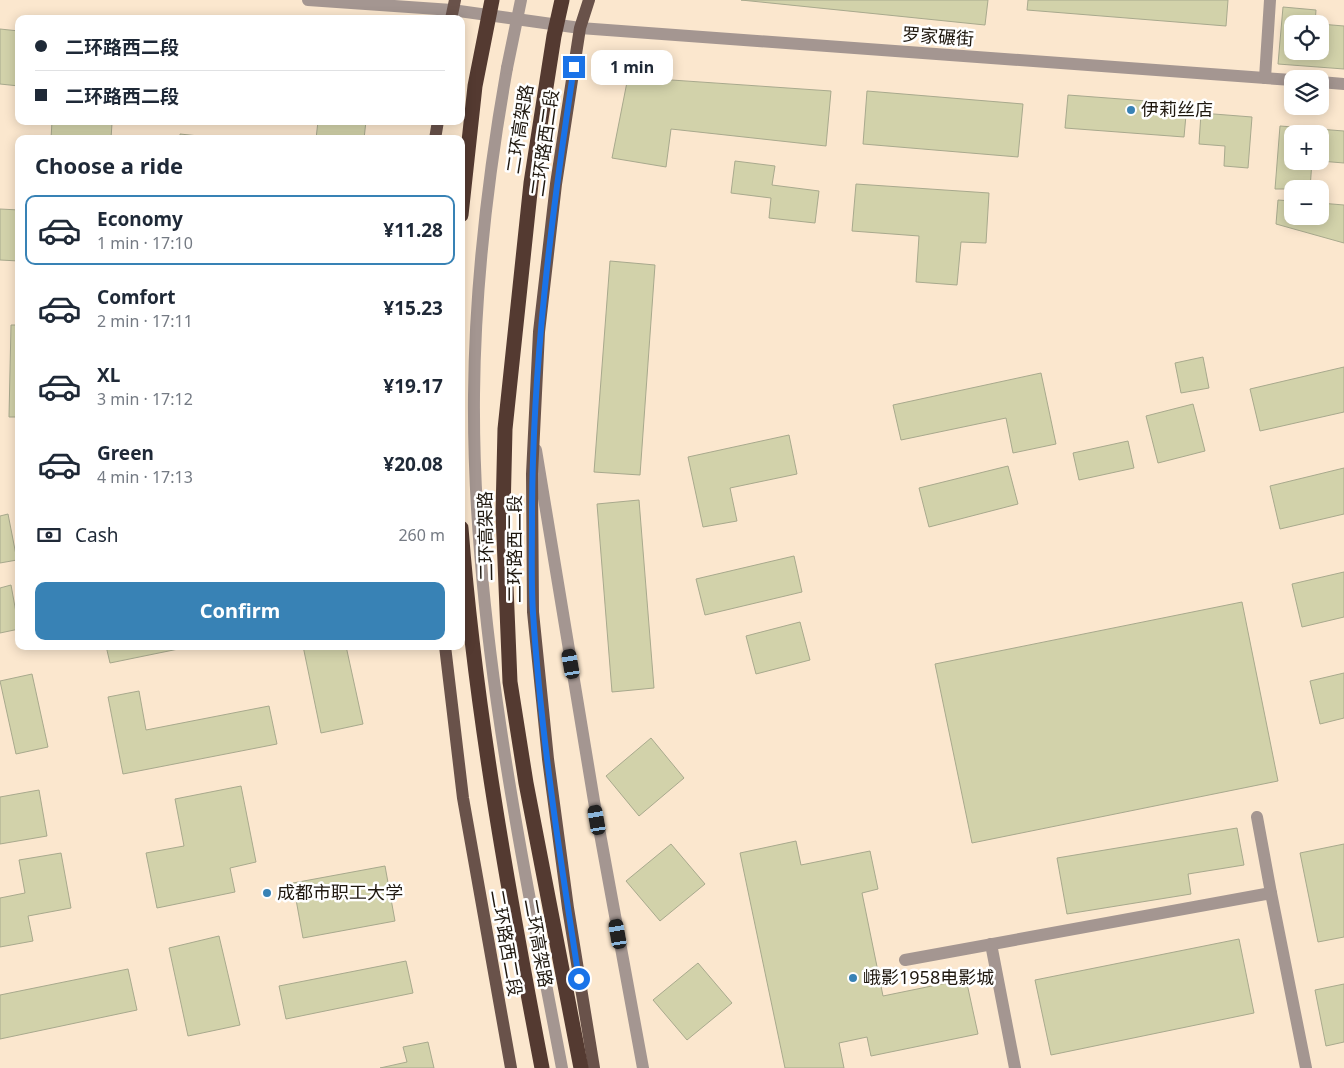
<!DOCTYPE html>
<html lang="en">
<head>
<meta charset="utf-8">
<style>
	:root { --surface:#fff; --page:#f2f2f3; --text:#1f2937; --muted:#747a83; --line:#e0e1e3; --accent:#3882b5 }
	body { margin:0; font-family:"Noto Sans","Noto Sans SC",sans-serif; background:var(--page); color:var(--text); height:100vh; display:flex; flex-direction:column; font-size:19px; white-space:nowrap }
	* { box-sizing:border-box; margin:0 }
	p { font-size:16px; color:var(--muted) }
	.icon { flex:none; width:28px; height:28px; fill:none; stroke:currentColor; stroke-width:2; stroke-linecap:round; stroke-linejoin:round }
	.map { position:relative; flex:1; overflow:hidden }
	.drawer { position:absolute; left:15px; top:135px; width:450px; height:515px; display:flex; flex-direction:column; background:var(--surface); border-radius:10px; box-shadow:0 2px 12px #0003 }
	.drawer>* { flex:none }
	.hud { position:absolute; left:15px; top:15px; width:450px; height:110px; border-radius:10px; box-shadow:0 2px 12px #0003; display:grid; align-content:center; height:110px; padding:0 20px; background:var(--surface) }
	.fabs { position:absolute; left:1284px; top:15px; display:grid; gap:10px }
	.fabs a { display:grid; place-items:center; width:45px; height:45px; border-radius:10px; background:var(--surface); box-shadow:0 2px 12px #0003; font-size:25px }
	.end { position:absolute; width:22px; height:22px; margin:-11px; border:6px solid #1a73e8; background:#fff; box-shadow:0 0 0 2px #fff }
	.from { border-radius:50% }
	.bubble { position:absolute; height:35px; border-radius:10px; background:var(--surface); box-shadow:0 2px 12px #0003; font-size:16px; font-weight:700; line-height:35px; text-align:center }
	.car { position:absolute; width:15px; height:30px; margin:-15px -8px; border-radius:6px; box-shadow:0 0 4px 1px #0007; background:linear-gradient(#222 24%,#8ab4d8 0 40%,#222 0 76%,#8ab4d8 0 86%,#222 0) }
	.hud b { display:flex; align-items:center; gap:18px; height:48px; font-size:19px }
	.hud b+b { border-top:1px solid var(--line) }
	.hud i { width:12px; height:12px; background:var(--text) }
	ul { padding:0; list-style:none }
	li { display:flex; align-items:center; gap:15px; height:70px; margin:0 10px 8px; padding:0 10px; border:2px solid transparent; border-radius:10px }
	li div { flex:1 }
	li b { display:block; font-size:19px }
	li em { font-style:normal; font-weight:700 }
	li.selected { border-color:var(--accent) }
	li>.icon { width:45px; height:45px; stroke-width:1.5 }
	h2 { padding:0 20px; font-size:22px; line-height:60px }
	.pay { display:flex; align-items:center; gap:12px; height:55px; padding:0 20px; font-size:19px }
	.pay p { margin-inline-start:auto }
	.cta { display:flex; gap:10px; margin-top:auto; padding:10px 20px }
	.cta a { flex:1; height:58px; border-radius:10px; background:var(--accent); color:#fff; font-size:20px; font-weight:700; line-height:58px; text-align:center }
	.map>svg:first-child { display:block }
	.building { fill:#d2d2aa; stroke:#a8a98d }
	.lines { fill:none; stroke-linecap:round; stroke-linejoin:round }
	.minor { stroke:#a49691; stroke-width:12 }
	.major { stroke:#69524a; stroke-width:12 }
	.highway { stroke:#543a31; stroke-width:15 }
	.minor-bridge { stroke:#a49691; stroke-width:12 }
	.highway-bridge { stroke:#543a31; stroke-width:15 }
	.route { stroke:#1a73e8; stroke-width:6 }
	.poi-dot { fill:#3882b5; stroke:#fff; stroke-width:2 }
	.labels { text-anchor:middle; stroke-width:5; stroke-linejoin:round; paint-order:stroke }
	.street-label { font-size:18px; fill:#1f180f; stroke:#fff }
	.poi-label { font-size:18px; fill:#1f180f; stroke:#fff; text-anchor:start }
</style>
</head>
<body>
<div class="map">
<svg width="1344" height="1068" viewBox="0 0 1344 1068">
	<rect width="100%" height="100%" fill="#fbe7ce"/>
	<g class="building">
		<path d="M741,0h247l-3,25z"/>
		<path d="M1028,0h200l-2,26 -199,-16z"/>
		<path d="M1283,7l33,3 -1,14h-23v27h28v-27l24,2v43l-66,-5z"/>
		<path d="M0,29l19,2v55l-19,-2z"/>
		<path d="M628,77l203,14 -5,55 -155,-17 -5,38 -54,-9z"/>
		<path d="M867,91l156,13 -5,53 -155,-13z"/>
		<path d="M1068,95l119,9 -3,33 -119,-9z"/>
		<path d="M1201,113l51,4 -4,51 -24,-2 1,-20 -26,-2z"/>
		<path d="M52,121l60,2 -1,16h-60z"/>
		<path d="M318,121h48l-2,18h-48z"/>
		<path d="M1280,126l64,5v32l-24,-2v-27h-28v27h20l-2,28h-35z"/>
		<path d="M180,134l47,5h-47z"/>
		<path d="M735,161l40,5 -3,19 47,6 -4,32 -46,-5 2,-20 -40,-5z"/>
		<path d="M856,184l133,9 -3,50 -25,-1 -4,43 -41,-3 3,-46 -67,-5z"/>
		<path d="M1278,200l14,1v15h28v-13l24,2v38l-68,-19z"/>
		<path d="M0,209l19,1v51l-19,-1z"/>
		<path d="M610,261l45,4 -15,210 -46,-3z"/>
		<path d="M11,325h8v92h-10z"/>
		<path d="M1203,357l6,31 -28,5 -6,-30z"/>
		<path d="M1344,367v45l-84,19 -10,-42z"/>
		<path d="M1041,373l15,71 -43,9 -7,-35 -105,22 -8,-35z"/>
		<path d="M1193,404l12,47 -47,12 -12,-47z"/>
		<path d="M789,435l8,39 -67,14 7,33 -34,6 -15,-70z"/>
		<path d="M1128,441l6,27 -55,12 -6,-27z"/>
		<path d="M1008,466l10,38 -89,23 -10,-39z"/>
		<path d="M1344,468v46l-64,15 -10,-43z"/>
		<path d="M639,500l15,188 -42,4 -15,-188z"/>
		<path d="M8,514l9,46 -17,3v-47z"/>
		<path d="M794,556l8,36 -97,23 -9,-36z"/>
		<path d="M1344,572v45l-42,10 -10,-43z"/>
		<path d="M11,585l8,44 -19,4v-45z"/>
		<path d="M1242,602l36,179 -306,62 -37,-179z"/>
		<path d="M800,622l10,38 -54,14 -10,-38z"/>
		<path d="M106,646h87l-83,17z"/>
		<path d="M303,646h43l17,78 -42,9z"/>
		<path d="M1344,673v45l-24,6 -10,-43z"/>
		<path d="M32,674l16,73 -32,7 -16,-73z"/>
		<path d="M139,691l7,39 123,-24 8,38 -154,30 -15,-77z"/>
		<path d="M651,738l33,40 -45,38 -33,-40z"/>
		<path d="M241,786l15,76 -26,6 5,24 -78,16 -11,-55 38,-7 -9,-47z"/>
		<path d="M39,790l8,46 -47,8v-47z"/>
		<path d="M1237,828l7,37 -56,9 3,20 -124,20 -10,-56z"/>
		<path d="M796,841l5,24 69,-14 8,38 -16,4 21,103 83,-17 12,55 -107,22 -4,-19 -28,6 5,25h-59l-45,-215z"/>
		<path d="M671,844l34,40 -45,37 -34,-40z"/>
		<path d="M1344,844v93l-26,5 -18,-89z"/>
		<path d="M61,853l10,55 -43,8 5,25 -33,6v-49l25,-5 -6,-33z"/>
		<path d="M385,866l10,55 -92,17 -10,-55z"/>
		<path d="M219,936l21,89 -52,11 -19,-88z"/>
		<path d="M1239,939l15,74 -203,42 -16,-75z"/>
		<path d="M406,961l7,32 -127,26 -7,-33z"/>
		<path d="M698,963l34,40 -45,37 -34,-40z"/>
		<path d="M128,969l9,41 -137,29v-44z"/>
		<path d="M1344,984v58l-18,4 -11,-56z"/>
		<path d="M428,1042l6,26h-54l27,-6 -4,-15z"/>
	</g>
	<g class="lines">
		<g class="minor">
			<path d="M308,0l144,10 128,18 712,52"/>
			<path d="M507,68c-19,107 -32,217 -33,327 -2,226 46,452 88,673"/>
			<path d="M1265,78l5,-78"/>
			<path d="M1320,82l24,2"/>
			<path d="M536,450l58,351 49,267"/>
			<path d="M1257,817l14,76"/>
			<path d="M991,944l24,124"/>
			<path d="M905,960l366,-67 35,175"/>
		</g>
		<g class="major">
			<path d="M589,0l-9,28 -24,156 -17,148 -7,142 1,138 15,147 20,149 26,160"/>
			<path d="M451,19l4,-19"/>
			<path d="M435,139l3,-18"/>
			<path d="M445,646l18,152 48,270"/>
		</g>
		<path class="highway" d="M461,528c14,180 47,362 81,540"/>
		<path class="minor-bridge" d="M507,68l14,-68"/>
		<g class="highway-bridge">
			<path d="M562,0l-8,36 -23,147 -26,246 -2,85 7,168 16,101 55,285"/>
			<path d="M461,215l14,-129 17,-86"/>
		</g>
	</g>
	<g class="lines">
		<path class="route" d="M574,67c-23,151 -42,301 -42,454 0,30 -1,62 1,92 8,123 27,245 46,366"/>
	</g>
	<g class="poi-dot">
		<circle cx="1131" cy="110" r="5"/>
		<circle cx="267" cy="893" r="5"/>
		<circle cx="853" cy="978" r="5"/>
	</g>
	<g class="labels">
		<g class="street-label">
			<text transform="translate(938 37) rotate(4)" y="6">罗家碾街</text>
			<text transform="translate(520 129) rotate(-81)" y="6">二环高架路</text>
			<text transform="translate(545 143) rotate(-82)" y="6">二环路西二段</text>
			<text transform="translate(486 536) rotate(-91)" y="6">二环高架路</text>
			<text transform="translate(515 549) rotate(-90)" y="6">二环路西二段</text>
			<text transform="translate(506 943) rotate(80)" y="6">二环路西二段</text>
			<text transform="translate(538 943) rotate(80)" y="6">二环高架路</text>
		</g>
		<g class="poi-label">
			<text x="1141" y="116">伊莉丝店</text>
			<text x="277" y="899">成都市职工大学</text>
			<text x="863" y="984">峨影1958电影城</text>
		</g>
	</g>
</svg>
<div class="fabs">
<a><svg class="icon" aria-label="locate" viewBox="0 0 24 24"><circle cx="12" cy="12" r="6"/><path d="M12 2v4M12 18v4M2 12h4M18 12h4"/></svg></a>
<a><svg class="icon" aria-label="layers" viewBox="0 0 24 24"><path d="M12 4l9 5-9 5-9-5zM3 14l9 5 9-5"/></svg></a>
<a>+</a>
<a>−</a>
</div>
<i class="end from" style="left:579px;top:979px"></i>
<i class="end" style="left:574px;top:67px"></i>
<div class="bubble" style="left:591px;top:50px;width:82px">1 min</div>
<i class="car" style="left:571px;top:664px;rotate:350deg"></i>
<i class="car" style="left:597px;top:820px;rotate:350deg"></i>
<i class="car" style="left:618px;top:934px;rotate:350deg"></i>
<div class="hud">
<b><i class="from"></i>二环路西二段</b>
<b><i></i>二环路西二段</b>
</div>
<section class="drawer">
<h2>Choose a ride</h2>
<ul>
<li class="selected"><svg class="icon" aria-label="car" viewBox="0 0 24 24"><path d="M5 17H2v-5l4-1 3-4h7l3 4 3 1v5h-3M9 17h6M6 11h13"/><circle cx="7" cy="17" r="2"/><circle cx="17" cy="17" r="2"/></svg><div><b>Economy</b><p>1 min · 17:10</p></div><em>¥11.28</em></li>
<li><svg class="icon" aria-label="car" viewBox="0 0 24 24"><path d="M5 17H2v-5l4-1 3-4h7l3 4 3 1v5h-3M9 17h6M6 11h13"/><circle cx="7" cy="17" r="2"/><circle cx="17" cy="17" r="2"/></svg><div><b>Comfort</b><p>2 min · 17:11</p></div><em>¥15.23</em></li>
<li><svg class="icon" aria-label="car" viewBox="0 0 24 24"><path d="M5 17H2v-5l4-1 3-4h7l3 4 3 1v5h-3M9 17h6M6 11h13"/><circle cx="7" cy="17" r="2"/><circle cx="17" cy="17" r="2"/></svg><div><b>XL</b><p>3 min · 17:12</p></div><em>¥19.17</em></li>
<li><svg class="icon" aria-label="car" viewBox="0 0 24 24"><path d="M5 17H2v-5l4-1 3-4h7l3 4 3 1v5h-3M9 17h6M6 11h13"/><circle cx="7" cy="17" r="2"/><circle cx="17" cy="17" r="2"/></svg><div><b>Green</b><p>4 min · 17:13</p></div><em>¥20.08</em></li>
</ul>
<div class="pay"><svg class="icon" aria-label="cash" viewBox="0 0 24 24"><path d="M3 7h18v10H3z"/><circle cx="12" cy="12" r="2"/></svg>Cash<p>260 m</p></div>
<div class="cta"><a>Confirm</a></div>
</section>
</div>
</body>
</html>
